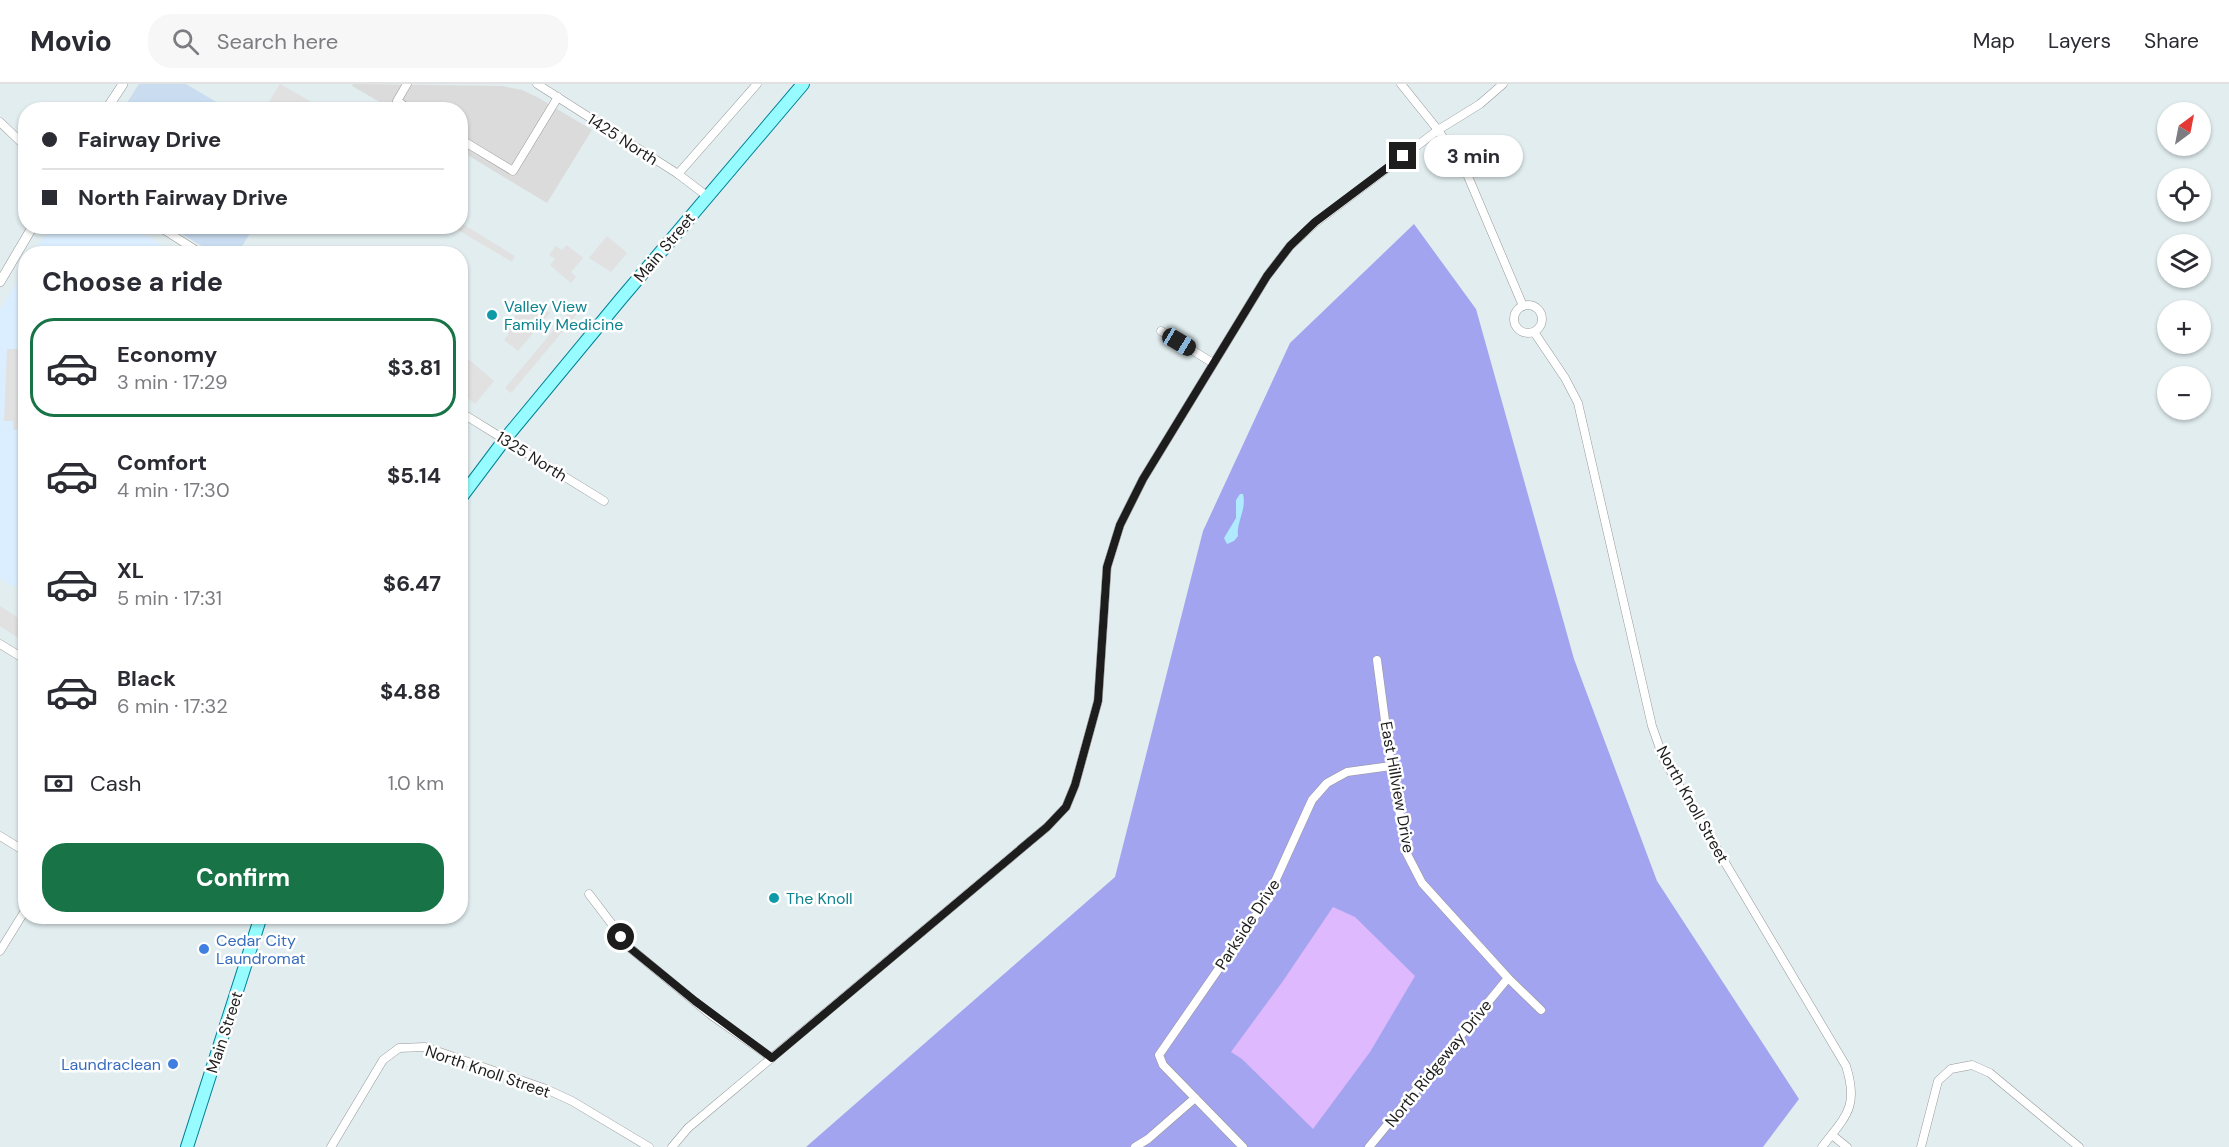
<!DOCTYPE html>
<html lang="en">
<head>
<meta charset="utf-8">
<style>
	:root { --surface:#fff; --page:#f7f7f7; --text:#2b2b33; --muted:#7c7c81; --line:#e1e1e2; --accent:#187346 }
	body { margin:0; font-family:"DM Sans",sans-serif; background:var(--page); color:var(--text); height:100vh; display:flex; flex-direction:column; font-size:22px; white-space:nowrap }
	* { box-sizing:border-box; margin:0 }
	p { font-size:20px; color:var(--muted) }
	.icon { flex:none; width:33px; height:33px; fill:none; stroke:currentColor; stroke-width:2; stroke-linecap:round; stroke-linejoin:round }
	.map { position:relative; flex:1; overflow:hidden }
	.sheet { position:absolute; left:18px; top:162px; width:450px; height:678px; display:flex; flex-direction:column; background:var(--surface); border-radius:24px; box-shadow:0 2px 4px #0004 }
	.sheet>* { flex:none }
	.hud { position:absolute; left:18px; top:18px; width:450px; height:132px; border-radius:24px; box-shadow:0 2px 4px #0004; display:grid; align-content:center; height:132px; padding:0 24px; background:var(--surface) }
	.needle { width:39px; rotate:32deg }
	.buttons { position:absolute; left:2157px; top:18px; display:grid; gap:12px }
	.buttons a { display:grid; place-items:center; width:54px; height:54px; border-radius:50%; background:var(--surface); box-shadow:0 2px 4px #0004; font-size:30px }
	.end { position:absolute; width:27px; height:27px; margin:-14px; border:8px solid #1d1d1d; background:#fff; box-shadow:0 0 0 3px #fff }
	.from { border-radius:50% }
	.bubble { position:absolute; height:42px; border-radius:21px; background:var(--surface); box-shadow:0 2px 4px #0004; font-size:20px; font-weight:700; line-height:42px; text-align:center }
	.car { position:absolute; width:18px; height:36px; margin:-18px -9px; border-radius:8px; box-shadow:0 0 4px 2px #0007; background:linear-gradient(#222 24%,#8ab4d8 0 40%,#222 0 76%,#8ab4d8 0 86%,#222 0) }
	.hud b { display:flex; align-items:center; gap:21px; height:57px; font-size:22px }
	.hud b+b { border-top:2px solid var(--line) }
	.hud i { width:15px; height:15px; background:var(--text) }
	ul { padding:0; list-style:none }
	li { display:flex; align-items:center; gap:18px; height:99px; margin:0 12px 9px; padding:0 12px; border:3px solid transparent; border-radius:24px }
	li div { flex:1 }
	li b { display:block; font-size:22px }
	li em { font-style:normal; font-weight:700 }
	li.current { border-color:var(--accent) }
	li>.icon { width:54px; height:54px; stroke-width:1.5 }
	h2 { padding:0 24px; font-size:27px; line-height:72px }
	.pay { display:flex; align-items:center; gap:15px; height:66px; padding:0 24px; font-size:22px }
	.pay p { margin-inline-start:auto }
	.primary-button { display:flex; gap:12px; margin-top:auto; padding:12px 24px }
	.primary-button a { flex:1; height:69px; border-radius:24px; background:var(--accent); color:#fff; font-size:24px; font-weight:700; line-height:69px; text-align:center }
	header { display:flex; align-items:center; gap:36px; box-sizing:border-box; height:84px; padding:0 30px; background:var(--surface); border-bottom:2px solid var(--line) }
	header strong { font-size:28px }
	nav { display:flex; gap:33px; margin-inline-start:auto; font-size:21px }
	.search { width:420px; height:54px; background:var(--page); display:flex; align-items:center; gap:15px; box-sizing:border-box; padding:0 21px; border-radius:24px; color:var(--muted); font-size:22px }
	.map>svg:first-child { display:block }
	.residential { fill:#dadbda }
	.education { fill:#dbeeff }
	.farmland { fill:#cadcf0 }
	.grass { fill:#a2a4ef }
	.sand { fill:#b0eaff }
	.park { fill:#dfb9fe }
	.parking { fill:#e1e1e1 }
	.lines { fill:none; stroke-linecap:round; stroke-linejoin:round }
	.minor-casing { stroke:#979797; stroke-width:9 }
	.tertiary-casing { stroke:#979797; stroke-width:10 }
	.primary-casing { stroke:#008296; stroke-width:14 }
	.minor { stroke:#fff; stroke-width:8 }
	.tertiary { stroke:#fff; stroke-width:9 }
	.primary { stroke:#97fcff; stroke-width:12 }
	.route { stroke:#1d1d1d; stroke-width:8 }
	.culture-dot { fill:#0f9aa8; stroke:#fff; stroke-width:2 }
	.shop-dot { fill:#3f7fe0; stroke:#fff; stroke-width:2 }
	.labels { text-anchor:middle; stroke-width:5; stroke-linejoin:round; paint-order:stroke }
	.street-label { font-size:16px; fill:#1d1d1d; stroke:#fff }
	.culture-label { font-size:16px; fill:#0d838f; stroke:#fff; text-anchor:start }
	.shop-label { font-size:16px; fill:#366cbe; stroke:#fff; text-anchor:start }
</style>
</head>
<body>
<header>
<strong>Movio</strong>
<div class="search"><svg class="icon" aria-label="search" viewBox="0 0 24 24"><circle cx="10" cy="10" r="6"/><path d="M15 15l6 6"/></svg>Search here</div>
<nav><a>Map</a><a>Layers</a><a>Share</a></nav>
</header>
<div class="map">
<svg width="2229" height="1063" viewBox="0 0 2229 1063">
	<rect width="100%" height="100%" fill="#e1edef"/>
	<path class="residential" d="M353,0l149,2 20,4 15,7 55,33 -45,73 -86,-52 -1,-41 -68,-1 -40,-23z"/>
	<g class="education">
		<path d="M51,142l81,1 44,26h-142z"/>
		<path d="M25,184v321l-14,-4 -11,-7v-268z"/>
	</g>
	<g class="farmland">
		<path d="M139,0h47l42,25h-105z"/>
		<path d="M171,143h83l-17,27 -15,-1 -14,-3z"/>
	</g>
	<path class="grass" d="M1414,140l62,85 98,350 83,222 142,218 -36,48h-957l309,-270 88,-346 87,-188z"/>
	<path class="sand" d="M1240,410h3c4,15 -7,29 -5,42l-4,5 -7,3 -3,-6 12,-20v-18z"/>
	<path class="park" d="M1333,823l22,10 60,59 -45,76 -57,77 -71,-70 -11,-7 52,-71z"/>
	<g class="parking">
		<path d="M280,0l30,17 -5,8h-31l-7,-4z"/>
		<path d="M461,139l54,33 -3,6 -59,-35 7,-1z"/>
		<path d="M607,152l20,17 -16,19 -22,-14z"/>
		<path d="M567,161l16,13 -12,14 5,5 -5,6 -21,-18 5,-6 -6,-4 7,-9 6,4z"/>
		<path d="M578,217l6,5 -73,87 -6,-5z"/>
		<path d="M523,218l7,6 6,-6 14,11 -32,38 -14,-11 5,-6 -6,-6 8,-10 4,1v-6z"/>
		<path d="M7,265h18v81h-12v-9h-9z"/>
		<path d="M465,272l29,25 -19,23 -14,-12v-30z"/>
		<path d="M0,522l25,16v15l-2,4 -23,-15z"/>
	</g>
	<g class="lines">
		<g class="minor-casing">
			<g id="minor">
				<path d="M407,0l-10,17 14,9"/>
				<path d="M537,0l141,90 29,22"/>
				<path d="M1401,0l37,46 29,44 56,132"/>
				<path d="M0,38l26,25"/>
				<path d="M460,55l53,32 45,-74"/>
				<path d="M678,90l79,-90"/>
				<path d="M158,142l44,28"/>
				<circle cx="1528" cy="235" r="14"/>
				<path d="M1161,247l52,32"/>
				<path d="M1534,248l31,46 13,25 74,323 12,34 182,306c13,41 0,50 -24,81"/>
				<path d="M460,328l144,89"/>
				<path d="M0,560l26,16"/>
				<path d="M1377,576l14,106 16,88 15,29 86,95 33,32"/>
				<path d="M0,752l26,16"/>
				<path d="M589,810l41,54 81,67 61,43"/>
				<path d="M0,867l26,-42"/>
				<path d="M1832,1051l15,12"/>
				<path d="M331,1063l52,-87 16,-12 26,-1 121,42 26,12 77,46"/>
				<path d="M672,1063l16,-19 359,-301 19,-20 9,-22 23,-84 9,-134 13,-42 23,-46 124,-203 23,-30 25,-23 123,-93 42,-26 23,-20"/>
				<path d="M1135,1063l13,-8 47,-41"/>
				<path d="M1243,1063l-80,-82 -4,-10 108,-156 45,-99 15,-17 20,-11 44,-6"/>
				<path d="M1369,1063l139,-169"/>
				<path d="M1921,1063l17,-66 13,-12 21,-4 18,8 89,74"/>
			</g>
		</g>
		<g class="tertiary-casing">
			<g id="tertiary">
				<path d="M106,26l17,-26"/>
				<path d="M0,198l33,-56"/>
			</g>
		</g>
		<g class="primary-casing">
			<g id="primary">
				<path d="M460,415l45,-60 115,-139 183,-216"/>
				<path d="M187,1063l74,-231"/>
			</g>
		</g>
		<use href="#minor" class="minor"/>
		<use href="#tertiary" class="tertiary"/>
		<use href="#primary" class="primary"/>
	</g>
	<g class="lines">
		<path class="route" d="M621,853l9,11 65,53 77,57 275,-231 19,-20 9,-22 23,-84 9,-134 13,-42 23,-46 124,-203 23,-30 25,-24 88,-66"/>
	</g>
	<g class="culture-dot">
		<circle cx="492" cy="231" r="6"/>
		<circle cx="774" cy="814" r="6"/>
	</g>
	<g class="shop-dot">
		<circle cx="204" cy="865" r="6"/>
		<circle cx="173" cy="980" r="6"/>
	</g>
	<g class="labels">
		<g class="street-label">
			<text transform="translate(623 55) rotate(33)" y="6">1425 North</text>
			<text transform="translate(664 163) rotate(-50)" y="6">Main Street</text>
			<text transform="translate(532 372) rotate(32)" y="6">1325 North</text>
			<text transform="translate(1398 703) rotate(80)" y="6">East Hillview Drive</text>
			<text transform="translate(1693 720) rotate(61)" y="6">North Knoll Street</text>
			<text transform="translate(1247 840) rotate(-57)" y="6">Parkside Drive</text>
			<text transform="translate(224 948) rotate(-72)" y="6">Main Street</text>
			<text transform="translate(1438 979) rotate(-51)" y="6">North Ridgeway Drive</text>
			<text transform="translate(488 987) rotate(19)" y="6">North Knoll Street</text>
		</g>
		<g class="culture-label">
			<text x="504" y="228">Valley View<tspan x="504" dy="18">Family Medicine</tspan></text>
			<text x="786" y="820">The Knoll</text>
		</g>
		<g class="shop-label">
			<text x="216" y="862">Cedar City<tspan x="216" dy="18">Laundromat</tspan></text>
			<text x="161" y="986" text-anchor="end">Laundraclean</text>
		</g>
	</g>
</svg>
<div class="buttons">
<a><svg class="needle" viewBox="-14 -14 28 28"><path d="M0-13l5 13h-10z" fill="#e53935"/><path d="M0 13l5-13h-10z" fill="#7c7c81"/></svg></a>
<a><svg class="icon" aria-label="locate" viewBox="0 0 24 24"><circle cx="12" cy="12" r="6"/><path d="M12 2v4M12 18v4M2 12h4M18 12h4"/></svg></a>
<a><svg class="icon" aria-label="layers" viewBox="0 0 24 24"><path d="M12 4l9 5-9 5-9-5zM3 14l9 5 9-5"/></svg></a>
<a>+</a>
<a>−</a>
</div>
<i class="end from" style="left:621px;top:853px"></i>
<i class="end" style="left:1403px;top:72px"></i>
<div class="bubble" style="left:1424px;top:51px;width:99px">3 min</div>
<i class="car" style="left:1179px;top:258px;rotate:121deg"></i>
<div class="hud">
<b><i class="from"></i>Fairway Drive</b>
<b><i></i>North Fairway Drive</b>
</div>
<section class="sheet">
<h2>Choose a ride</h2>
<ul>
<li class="current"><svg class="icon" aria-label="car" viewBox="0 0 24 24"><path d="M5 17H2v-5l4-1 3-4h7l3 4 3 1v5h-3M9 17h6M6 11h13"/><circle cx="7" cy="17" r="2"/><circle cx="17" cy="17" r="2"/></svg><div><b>Economy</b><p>3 min · 17:29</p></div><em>$3.81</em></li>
<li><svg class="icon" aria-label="car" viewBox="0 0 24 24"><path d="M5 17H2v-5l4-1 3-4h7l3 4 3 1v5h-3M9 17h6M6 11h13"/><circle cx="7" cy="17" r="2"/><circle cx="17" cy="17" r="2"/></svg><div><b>Comfort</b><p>4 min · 17:30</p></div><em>$5.14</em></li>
<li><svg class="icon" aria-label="car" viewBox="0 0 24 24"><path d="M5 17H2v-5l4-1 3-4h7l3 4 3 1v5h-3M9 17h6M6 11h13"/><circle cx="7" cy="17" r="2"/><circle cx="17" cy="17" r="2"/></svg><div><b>XL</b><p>5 min · 17:31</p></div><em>$6.47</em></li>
<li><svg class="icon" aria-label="car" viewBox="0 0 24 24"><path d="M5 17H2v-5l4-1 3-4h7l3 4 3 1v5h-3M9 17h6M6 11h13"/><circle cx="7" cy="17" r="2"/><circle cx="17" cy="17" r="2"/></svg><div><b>Black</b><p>6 min · 17:32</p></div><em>$4.88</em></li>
</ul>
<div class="pay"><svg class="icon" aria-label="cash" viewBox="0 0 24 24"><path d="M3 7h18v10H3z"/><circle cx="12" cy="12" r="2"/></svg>Cash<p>1.0 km</p></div>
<div class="primary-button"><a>Confirm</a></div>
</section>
</div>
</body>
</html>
